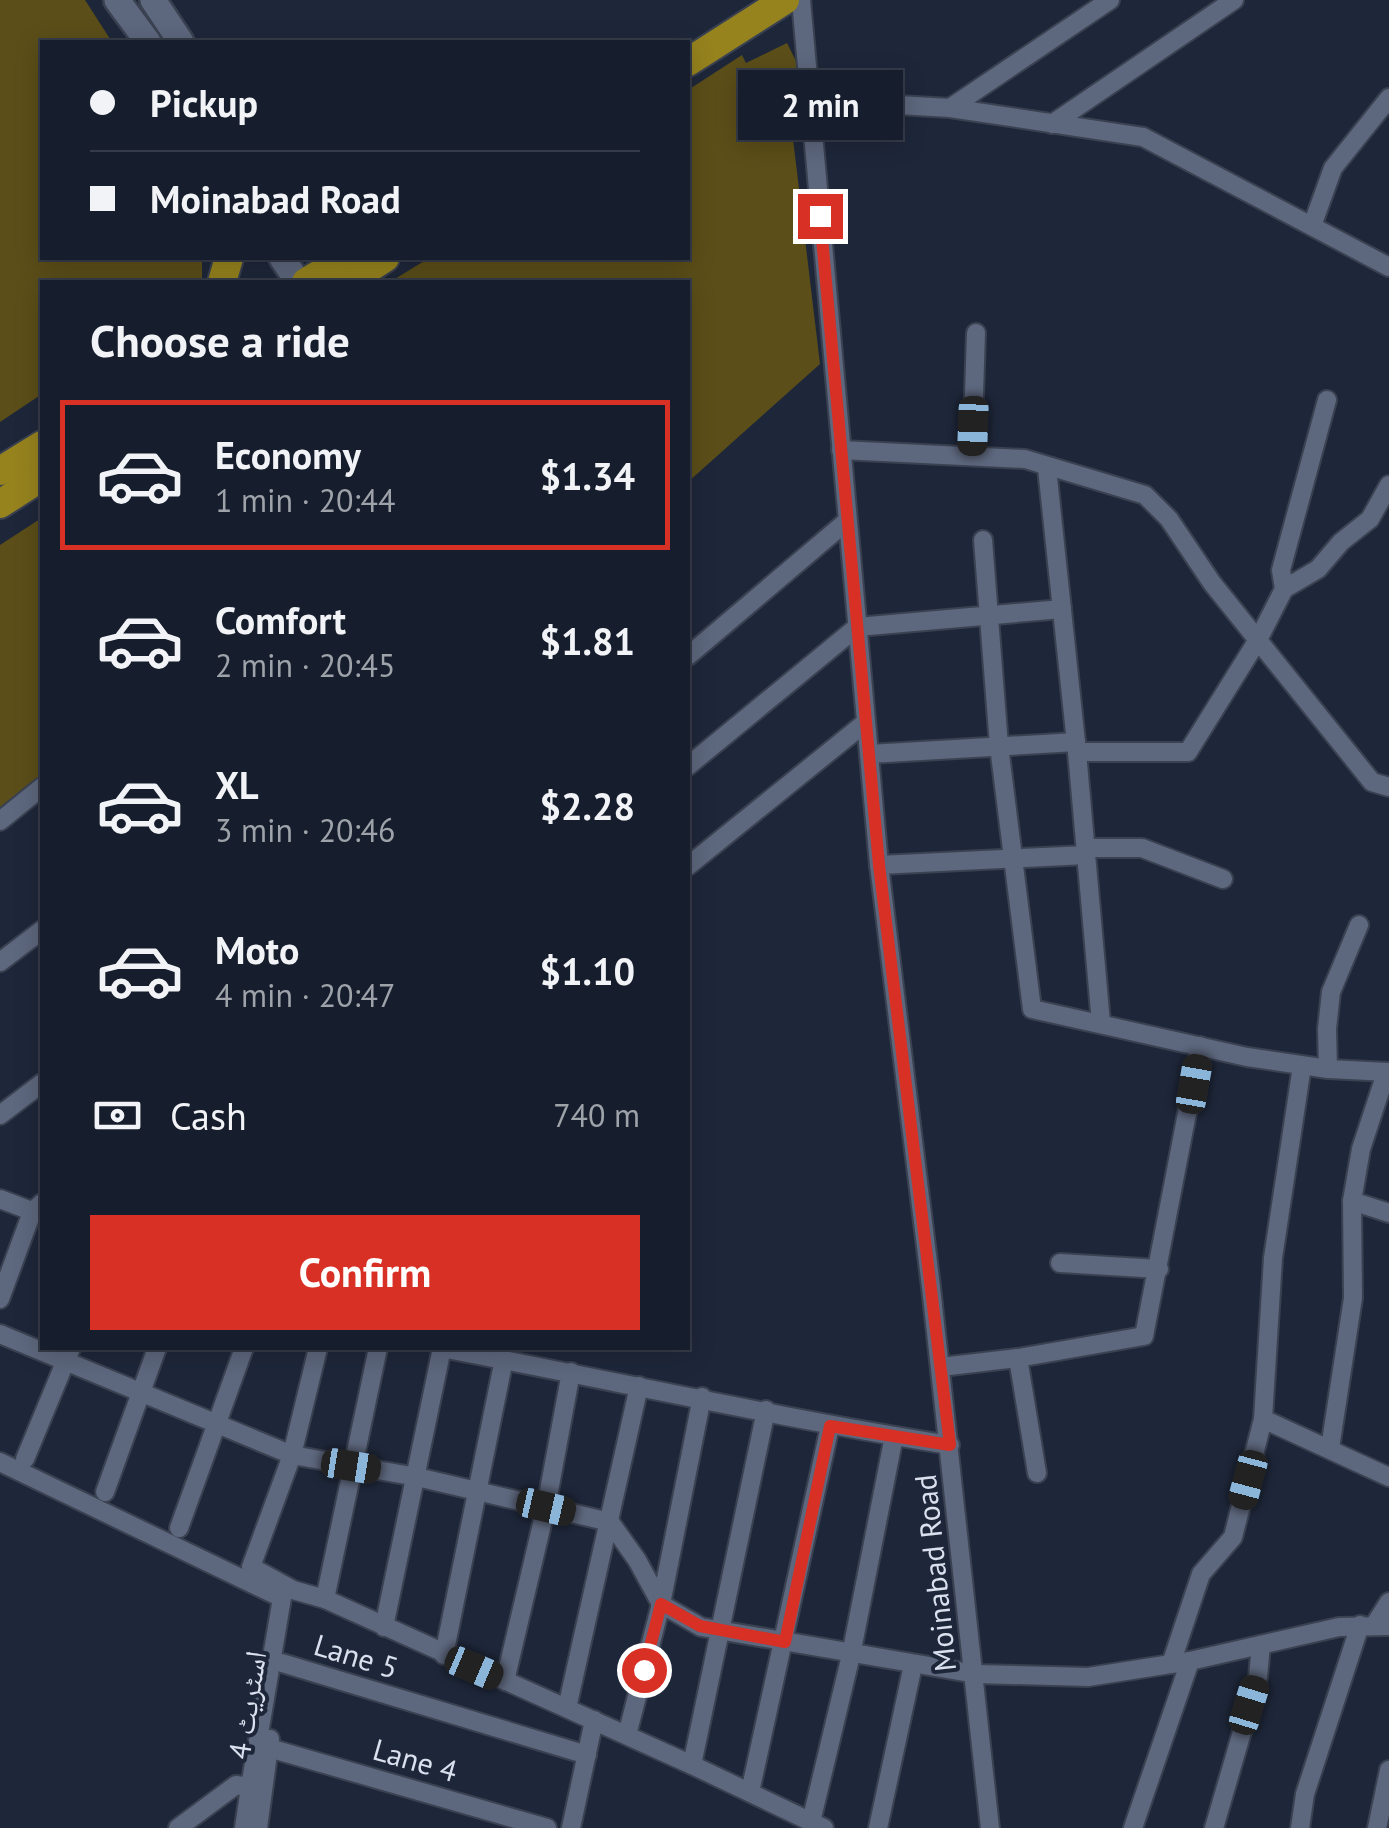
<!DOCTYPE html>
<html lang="en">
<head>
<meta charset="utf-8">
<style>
	:root { --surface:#161d2c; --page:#232a38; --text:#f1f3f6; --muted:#9ea2a9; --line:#353b48; --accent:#d93025 }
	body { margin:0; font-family:"PT Sans","Noto Naskh Arabic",sans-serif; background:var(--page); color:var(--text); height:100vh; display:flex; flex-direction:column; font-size:38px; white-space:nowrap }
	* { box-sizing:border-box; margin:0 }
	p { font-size:32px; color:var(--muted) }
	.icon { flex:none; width:55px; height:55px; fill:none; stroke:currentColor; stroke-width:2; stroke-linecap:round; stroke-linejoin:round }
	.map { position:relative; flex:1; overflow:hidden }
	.panel { position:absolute; left:40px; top:280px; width:650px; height:1070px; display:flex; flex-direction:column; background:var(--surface); border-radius:0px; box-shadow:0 5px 25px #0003,0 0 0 2px var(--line) }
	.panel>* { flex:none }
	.hud { position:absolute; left:40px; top:40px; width:650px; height:220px; border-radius:0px; box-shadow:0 5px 25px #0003,0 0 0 2px var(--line); display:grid; align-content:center; height:220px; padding:0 50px; background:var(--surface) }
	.end { position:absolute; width:45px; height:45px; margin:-22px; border:12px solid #d93025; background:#fff; box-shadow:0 0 0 5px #fff }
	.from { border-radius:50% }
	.bubble { position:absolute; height:70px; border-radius:0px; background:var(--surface); box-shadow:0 5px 25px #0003,0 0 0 2px var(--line); font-size:32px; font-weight:700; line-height:70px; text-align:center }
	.car { position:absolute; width:30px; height:60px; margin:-30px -15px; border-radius:12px; box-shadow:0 0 8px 2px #0007; background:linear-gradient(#222 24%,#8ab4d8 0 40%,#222 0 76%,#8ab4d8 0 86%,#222 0) }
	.hud b { display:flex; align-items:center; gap:35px; height:95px; font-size:38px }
	.hud b+b { border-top:2px solid var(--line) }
	.hud i { width:25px; height:25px; background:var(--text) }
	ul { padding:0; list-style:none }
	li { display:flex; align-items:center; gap:30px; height:150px; margin:0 20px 15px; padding:0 30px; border:5px solid transparent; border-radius:0px }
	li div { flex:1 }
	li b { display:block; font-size:38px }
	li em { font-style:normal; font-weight:700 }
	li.current { border-color:var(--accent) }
	li>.icon { width:90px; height:90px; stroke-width:1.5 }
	h2 { padding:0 50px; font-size:45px; line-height:120px }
	.pay { display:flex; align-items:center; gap:25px; height:110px; padding:0 50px; font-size:38px }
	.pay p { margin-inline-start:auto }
	.cta { display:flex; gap:20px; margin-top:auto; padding:20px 50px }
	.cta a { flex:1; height:115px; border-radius:0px; background:var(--accent); color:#fff; font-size:40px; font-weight:700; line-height:115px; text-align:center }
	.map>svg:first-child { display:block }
	.green { fill:#5b4e19 }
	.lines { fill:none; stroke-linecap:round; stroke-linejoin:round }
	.minor-casing { stroke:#3a4151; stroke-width:22 }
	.secondary-casing { stroke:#3a4151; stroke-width:30 }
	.trunk-casing { stroke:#3a4151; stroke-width:32 }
	.minor { stroke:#5d677d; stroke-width:18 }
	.secondary { stroke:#5d677d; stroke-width:25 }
	.trunk { stroke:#96831e; stroke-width:28 }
	.route { stroke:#d93025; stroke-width:12 }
	.labels { text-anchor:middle; stroke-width:8; stroke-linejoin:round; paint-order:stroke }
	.street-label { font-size:30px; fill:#dae0ed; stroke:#1e273a }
</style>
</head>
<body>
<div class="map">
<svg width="1389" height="1828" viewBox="0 0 1389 1828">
	<rect width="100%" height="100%" fill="#1e273a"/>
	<g class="green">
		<path d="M0,0h85l27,42h-70v216h160v24h-160v112l-42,28z"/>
		<path d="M787,43l12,24 -4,19 -7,11 32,267 -132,118v-200h-298l39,-24h259v-168l54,-35 4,8z"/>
		<path d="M40,519l2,4v256l-42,33v-267z"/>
	</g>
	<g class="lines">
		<g class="minor-casing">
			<g id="minor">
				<path d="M801,0l78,865 52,422 59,541"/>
				<path d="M811,100l139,8 193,29 246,130"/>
				<path d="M950,108l160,-108"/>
				<path d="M1052,124l182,-124"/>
				<path d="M1312,226l21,-58 56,-70"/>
				<path d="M841,450l184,9 120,36 24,24 43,64 160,199 17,5"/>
				<path d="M972,456l4,-123"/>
				<path d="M1047,468l30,284 24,271"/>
				<path d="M983,540l16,206 33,263 215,48 81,12 61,3"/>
				<path d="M1284,589l-3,-19 46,-170"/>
				<path d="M688,656l159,-135"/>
				<path d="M1077,752h111l71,-114 25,-49 34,-20 23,-27 29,-23 19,-34"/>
				<path d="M869,754l207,-12"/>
				<path d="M688,766l169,-139 205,-18"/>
				<path d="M0,821l42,-34"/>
				<path d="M1086,848h56l81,31"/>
				<path d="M879,865l207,-10"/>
				<path d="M688,866l178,-144"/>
				<path d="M0,962l42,-32"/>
				<path d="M1328,1069l-1,-40 4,-37 28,-67"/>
				<path d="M1386,1073l-25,76 -9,52 37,12"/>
				<path d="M0,1115l42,-32"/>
				<path d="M0,1199l42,16"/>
				<path d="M1060,1263l99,6"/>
				<path d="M0,1299l32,-87 10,-9"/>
				<path d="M0,1334l292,121 125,22 193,45 27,38 24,44 40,23 275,47 112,3 102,-16 149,-34 50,-1"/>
				<path d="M318,1348l-26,107 -41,112 42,23 32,9 367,166 132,63"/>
				<path d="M441,1348c170,32 338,70 509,97"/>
				<path d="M1018,1358l19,115"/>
				<path d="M941,1367l77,-9 126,-22 56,-290"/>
				<path d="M1263,1419l126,58"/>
				<path d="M1330,1448l23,-150 -1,-97"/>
				<path d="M25,1459l46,-111"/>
				<path d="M0,1462l282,136 -32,189"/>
				<path d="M105,1492l52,-144"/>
				<path d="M179,1528l65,-180"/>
				<path d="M325,1599l53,-251"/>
				<path d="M1375,1624l14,-22"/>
				<path d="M384,1627l58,-279"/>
				<path d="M444,1655l60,-296"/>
				<path d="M282,1663l305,92"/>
				<path d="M1171,1664l30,-90 32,-37 30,-118 10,-161 29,-192"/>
				<path d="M505,1681l41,-174 25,-135"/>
				<path d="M567,1708l72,-322"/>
				<path d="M627,1735l34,-131 41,-207"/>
				<path d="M269,1748l278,80"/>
				<path d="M692,1765l74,-355"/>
				<path d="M750,1792l80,-366"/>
				<path d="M811,1822l40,-167 43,-219"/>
				<path d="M178,1828l58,-43 14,2 -6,41"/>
				<path d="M258,1828l12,-89"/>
				<path d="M571,1828l23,-108"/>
				<path d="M878,1828l35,-163"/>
				<path d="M1133,1828l57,-167"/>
				<path d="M1214,1828l44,-151 3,-32"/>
				<path d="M1300,1828l5,-34 55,-169"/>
				<path d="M1377,1828l12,-58"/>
			</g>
		</g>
		<g class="secondary-casing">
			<g id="secondary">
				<path d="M117,0l31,42"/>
				<path d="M153,0l28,42"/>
				<path d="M282,258l16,24"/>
			</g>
		</g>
		<g class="trunk-casing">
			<g id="trunk">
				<path d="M688,62l97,-62"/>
				<path d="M222,282l7,-24"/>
				<path d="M306,282l40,-24"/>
				<path d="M348,282l37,-24"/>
				<path d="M0,471l42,-26"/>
				<path d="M0,504l42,-27"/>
			</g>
		</g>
		<use href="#minor" class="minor"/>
		<use href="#secondary" class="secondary"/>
		<use href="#trunk" class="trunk"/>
	</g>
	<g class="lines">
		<path class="route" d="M644,1670l17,-66 39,22 85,16 45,-216 120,19 -71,-580 -59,-649"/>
	</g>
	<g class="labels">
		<g class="street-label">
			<text transform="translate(936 1573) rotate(-96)" y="10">Moinabad Road</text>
			<text transform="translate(356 1657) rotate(17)" y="10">Lane 5</text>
			<text transform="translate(248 1705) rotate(-81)" y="10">اسٹریٹ 4</text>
			<text transform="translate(415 1761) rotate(16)" y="10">Lane 4</text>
		</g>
	</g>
</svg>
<i class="end from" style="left:644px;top:1670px"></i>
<i class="end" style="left:820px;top:216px"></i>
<div class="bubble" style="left:738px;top:70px;width:165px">2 min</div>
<i class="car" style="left:973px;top:426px;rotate:182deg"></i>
<i class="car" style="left:1194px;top:1084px;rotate:10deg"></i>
<i class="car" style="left:351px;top:1466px;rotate:99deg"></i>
<i class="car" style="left:1248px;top:1480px;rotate:195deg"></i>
<i class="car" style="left:546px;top:1507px;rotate:103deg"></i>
<i class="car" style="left:474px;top:1668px;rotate:113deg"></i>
<i class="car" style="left:1249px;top:1705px;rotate:17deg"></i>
<div class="hud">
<b><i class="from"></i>Pickup</b>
<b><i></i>Moinabad Road</b>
</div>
<section class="panel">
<h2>Choose a ride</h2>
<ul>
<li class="current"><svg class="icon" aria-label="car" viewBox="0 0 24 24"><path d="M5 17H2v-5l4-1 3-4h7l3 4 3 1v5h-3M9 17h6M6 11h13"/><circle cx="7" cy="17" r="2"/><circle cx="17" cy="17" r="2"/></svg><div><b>Economy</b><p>1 min · 20:44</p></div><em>$1.34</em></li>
<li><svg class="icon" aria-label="car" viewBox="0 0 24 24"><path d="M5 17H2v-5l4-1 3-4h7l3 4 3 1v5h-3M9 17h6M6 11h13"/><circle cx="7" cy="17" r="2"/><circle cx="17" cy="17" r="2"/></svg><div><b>Comfort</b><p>2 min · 20:45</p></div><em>$1.81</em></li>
<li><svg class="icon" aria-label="car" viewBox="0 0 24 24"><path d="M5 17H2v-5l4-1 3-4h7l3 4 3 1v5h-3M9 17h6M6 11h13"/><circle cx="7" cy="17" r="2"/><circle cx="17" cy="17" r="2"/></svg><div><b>XL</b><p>3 min · 20:46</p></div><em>$2.28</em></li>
<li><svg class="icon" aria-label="car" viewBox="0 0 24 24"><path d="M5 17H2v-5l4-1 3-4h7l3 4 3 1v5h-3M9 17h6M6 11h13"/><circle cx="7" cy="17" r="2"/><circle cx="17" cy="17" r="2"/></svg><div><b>Moto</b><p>4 min · 20:47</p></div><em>$1.10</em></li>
</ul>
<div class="pay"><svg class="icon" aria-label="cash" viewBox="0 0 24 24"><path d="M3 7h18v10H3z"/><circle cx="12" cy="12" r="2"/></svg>Cash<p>740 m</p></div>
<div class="cta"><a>Confirm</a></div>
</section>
</div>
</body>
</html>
